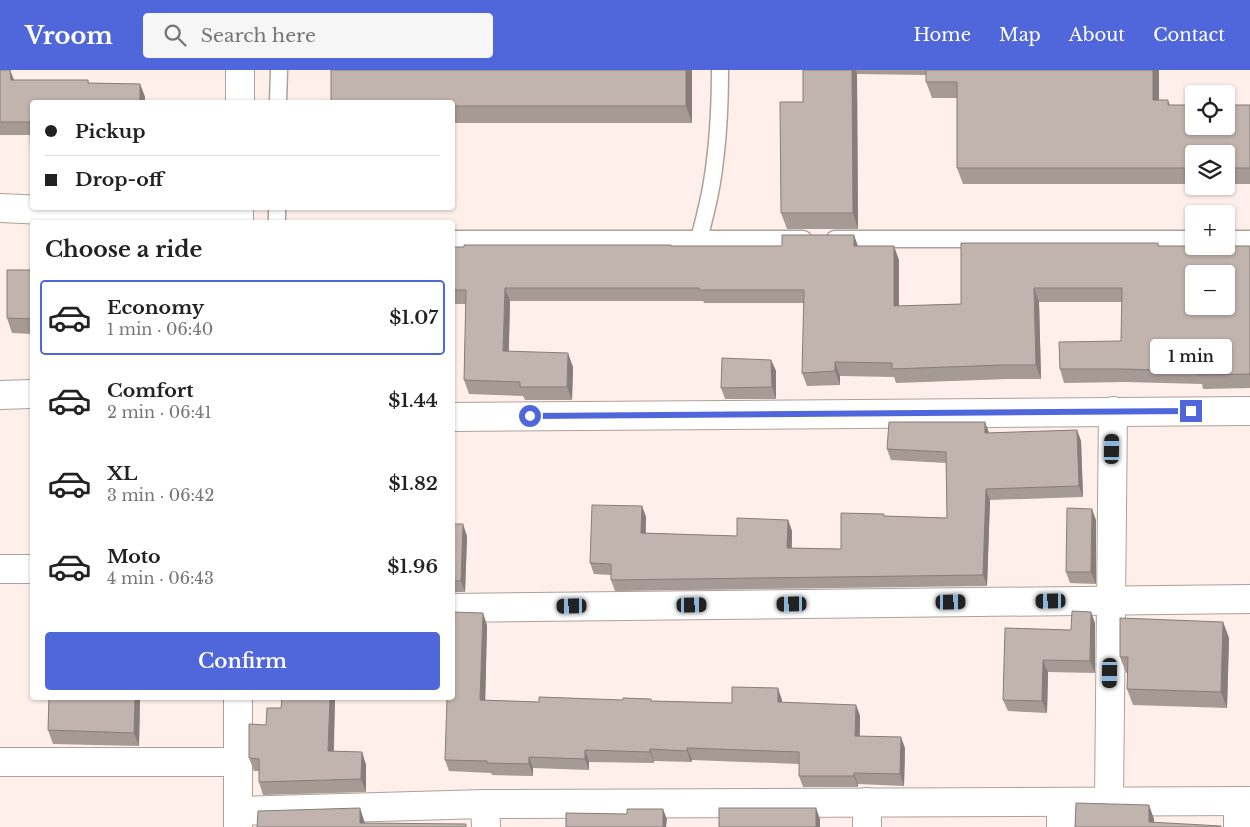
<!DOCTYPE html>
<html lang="en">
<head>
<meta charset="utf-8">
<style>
	:root { --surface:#fff; --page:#f6f6f6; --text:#222; --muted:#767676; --line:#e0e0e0; --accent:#5067dc }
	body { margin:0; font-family:"Libre Baskerville",serif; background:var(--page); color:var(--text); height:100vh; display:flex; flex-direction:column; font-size:19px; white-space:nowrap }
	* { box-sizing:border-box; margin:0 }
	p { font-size:16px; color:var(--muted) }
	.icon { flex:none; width:28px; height:28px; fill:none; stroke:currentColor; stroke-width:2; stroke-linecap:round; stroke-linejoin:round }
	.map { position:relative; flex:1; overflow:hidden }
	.details { position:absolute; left:30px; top:150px; width:425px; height:480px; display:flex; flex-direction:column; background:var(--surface); border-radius:5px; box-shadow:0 1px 4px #0004 }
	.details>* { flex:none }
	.top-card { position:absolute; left:30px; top:30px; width:425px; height:110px; border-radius:5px; box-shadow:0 1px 4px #0004; display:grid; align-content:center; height:110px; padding:0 15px; background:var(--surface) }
	.tools { position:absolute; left:1185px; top:15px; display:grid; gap:10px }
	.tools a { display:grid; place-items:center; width:50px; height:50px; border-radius:5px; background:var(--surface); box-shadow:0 1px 4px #0004; font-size:25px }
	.end { position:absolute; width:22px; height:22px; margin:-11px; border:6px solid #5067dc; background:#fff; box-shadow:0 0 0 2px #fff }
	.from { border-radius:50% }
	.bubble { position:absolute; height:35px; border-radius:5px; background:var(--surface); box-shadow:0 1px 4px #0004; font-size:16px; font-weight:600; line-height:35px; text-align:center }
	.car { position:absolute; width:15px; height:30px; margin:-15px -8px; border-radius:6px; box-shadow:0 0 4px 1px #0007; background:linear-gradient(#222 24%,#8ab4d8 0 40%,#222 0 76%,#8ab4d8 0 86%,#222 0) }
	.top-card b { display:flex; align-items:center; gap:18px; height:48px; font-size:19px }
	.top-card b+b { border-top:1px solid var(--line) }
	.top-card i { width:12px; height:12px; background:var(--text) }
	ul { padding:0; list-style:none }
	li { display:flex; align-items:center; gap:15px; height:75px; margin:0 10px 8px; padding:0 5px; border:2px solid transparent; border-radius:5px }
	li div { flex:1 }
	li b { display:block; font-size:19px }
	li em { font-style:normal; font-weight:600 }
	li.selected { border-color:var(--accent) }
	li>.icon { width:45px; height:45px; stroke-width:1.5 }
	h2 { padding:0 15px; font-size:22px; line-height:60px }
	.button { display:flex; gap:10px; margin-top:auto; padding:10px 15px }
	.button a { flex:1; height:58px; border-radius:5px; background:var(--accent); color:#fff; font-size:20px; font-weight:600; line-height:58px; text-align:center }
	header { display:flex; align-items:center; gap:30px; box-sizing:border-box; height:70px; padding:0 25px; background:var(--accent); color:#fff }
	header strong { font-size:24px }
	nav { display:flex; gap:28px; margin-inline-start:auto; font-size:18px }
	.search { width:350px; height:45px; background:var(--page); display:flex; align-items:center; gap:12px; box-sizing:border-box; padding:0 18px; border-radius:5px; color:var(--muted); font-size:19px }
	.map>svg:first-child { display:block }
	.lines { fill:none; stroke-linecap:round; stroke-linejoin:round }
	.lane-casing { stroke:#aea09b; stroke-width:19 }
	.street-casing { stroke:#aea09b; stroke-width:30 }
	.secondary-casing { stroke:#aea09b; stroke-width:30 }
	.lane { stroke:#fff; stroke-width:16 }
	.street { stroke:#fff; stroke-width:28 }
	.secondary { stroke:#fff; stroke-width:28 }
	.wall { fill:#a69a95 }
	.shaded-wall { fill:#877d79 }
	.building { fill:#c1b3ad; stroke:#877d79; fill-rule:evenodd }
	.route { stroke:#5067dc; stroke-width:6 }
</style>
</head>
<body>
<header>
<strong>Vroom</strong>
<div class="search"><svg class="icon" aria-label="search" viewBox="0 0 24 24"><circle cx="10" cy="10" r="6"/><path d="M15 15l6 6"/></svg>Search here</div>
<nav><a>Home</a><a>Map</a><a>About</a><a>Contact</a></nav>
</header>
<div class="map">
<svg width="1250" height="757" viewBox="0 0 1250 757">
	<rect width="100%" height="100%" fill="#feefea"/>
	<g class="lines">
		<g class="lane-casing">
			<g id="lane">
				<path d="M278,32l1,-32"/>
				<path d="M277,152v-14"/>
				<path d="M452,169h351"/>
				<path d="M699,169c5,-19 10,-38 13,-57 6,-37 8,-74 8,-112"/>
				<path d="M835,169h359"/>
				<path d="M1226,169h24"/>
			</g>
		</g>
		<g class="street-casing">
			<g id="street">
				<path d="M0,138l239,11"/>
				<path d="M0,325l32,-1"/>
				<path d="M452,347l798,-6"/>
				<path d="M0,499h32"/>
				<path d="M452,538l798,-9"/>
				<path d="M0,692h238"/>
				<path d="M1109,731l4,-390"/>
				<path d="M1238,731v26"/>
				<path d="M867,732v25"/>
				<path d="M485,734l1,23"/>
				<path d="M238,741l247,-7 765,-3"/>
				<path d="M1061,757v-25"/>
			</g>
		</g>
		<g class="secondary-casing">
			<g id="secondary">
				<path d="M240,32v-32"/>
				<path d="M239,152v-14"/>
				<path d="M238,757v-129"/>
			</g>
		</g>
		<use href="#lane" class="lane"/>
		<use href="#street" class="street"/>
		<use href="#secondary" class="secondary"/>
	</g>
	<g class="wall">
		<path d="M0,0h10l4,10h74l1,3 51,1 5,13v5h-113v82l-1,-5 -1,-44h-30z"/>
		<path d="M331,0h361v53h-240v-21z"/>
		<path d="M803,0h356v30h9l2,5h80v79h-24v-30h-32v30h-231l-6,-16v-70h-25l-6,-16v-7l-69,-1 1,155h-71l-6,-16 22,-111z"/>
		<path d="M1158,173l1,3h91v142l-47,1 -1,-5 -77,-2 -61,1 -4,-14 61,-28 1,-39h-83l2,77h-33l-112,4 -2,-6 -54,-1v9l-33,1 -5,-13 2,-70h-100l-1,-2h-193l-1,50 64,16 -1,33h-47l-2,-4 -54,-2 -5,-14 2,-76h-14v-57l406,-1 41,14v46l62,-2z"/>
		<path d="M32,200v64l-20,-1 -5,-15z"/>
		<path d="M771,290l5,11v28h-51l-4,-11z"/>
		<path d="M985,352l4,11 88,-3 4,11 2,56 -93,3 -3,86 -372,5 -4,-11v-5l-17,-1 -4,-11 52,-57 4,11v16l91,3 51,-16 4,11v17l49,1 43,-35v2l63,2 -1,-55 -55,-3 -4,-11z"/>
		<path d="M1096,450v64l-26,-1 -4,-11z"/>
		<path d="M452,454l15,12 -2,56h-13z"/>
		<path d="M1223,552l6,16 -2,70 -94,-3 -6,-16 1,-16h-2l-6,-16z"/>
		<path d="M1095,553v50l-47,-1 -1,41 -39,-2 -5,-11 68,-70z"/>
		<path d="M487,555l-2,75 54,2 113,-1 80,2 50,-3v3l74,2 4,11v20l45,12 -1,38 -46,-2v3h-55l-4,-11v-12l-107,-4 -1,2 -37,-1v2l-65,-1v8l-56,-2v8l-41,-1 -1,-2 -42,-2 -4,-11z"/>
		<path d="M49,628h91l-1,48 -86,-2 -5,-14z"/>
		<path d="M282,628h53l-1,53 28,1 4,13v27l-103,3 -4,-13v-11h-5l-5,-13 17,-33 15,-17z"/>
	</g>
	<g class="shaded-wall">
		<path d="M10,0l5,13 -4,-3z"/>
		<path d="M686,0h6v53l-6,-17z"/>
		<path d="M852,0h4l1,4 1,155 -5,-16z"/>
		<path d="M1153,0h6v46l-6,-16z"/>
		<path d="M140,14l5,13v5h-5z"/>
		<path d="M854,165l5,14 -5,-3z"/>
		<path d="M894,176l5,14v60l-5,-14z"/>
		<path d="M505,218l5,13 -2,64 -5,-14z"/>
		<path d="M1034,218l5,14 2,77 -5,-14z"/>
		<path d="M568,283l5,14 -1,33 -5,-13z"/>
		<path d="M771,290l5,11v28l-4,-12z"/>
		<path d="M835,292l5,14v9l-5,-14z"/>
		<path d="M985,352l4,11h-4z"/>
		<path d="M1077,360l4,11 2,56 -4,-11z"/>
		<path d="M986,419l4,11 -3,86 -4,-11z"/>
		<path d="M642,436l4,11 -1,27 -4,-11z"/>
		<path d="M1092,439l4,11v64l-5,-12z"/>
		<path d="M788,450l4,11 -1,28 -4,-11z"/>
		<path d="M463,454l4,12 -2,56 -4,-11z"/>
		<path d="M1091,542l4,11v50l-5,-12z"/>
		<path d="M483,543l4,12 -2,86 -5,-11z"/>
		<path d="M1223,552l6,16 -2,70 -6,-16z"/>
		<path d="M1043,590l5,12 -1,41 -5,-12z"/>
		<path d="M778,618l4,12v14l-4,-12z"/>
		<path d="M135,628h5l-1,48 -5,-13z"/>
		<path d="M330,628h5l-2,66 -5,-13z"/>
		<path d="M856,635l4,11 -1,31 -4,-11z"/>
		<path d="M901,667l4,11 -1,38 -4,-12z"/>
		<path d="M687,678l5,12 -1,2 -4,-11z"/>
		<path d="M650,679l4,12v2l-4,-11z"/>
		<path d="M585,680l4,12v8l-4,-11z"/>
		<path d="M362,682l4,13v27l-5,-13z"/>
		<path d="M529,687l4,11v8l-4,-12z"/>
		<path d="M854,703l4,11v3l-4,-11z"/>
		<path d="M1149,735l5,14v8l-5,-5z"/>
		<path d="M360,738l5,15h-5z"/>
		<path d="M816,738l4,11v8h-4z"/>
		<path d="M663,739l4,10 -1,8h-3z"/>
	</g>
	<g class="building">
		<path d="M0,0h10l1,10h77v3l52,1v18h-108v77h-1l-1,-57h-30z"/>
		<path d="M331,0h355v36h-234v-4h-121z"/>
		<path d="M803,0h49l1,143h-72l-1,-111h23z"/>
		<path d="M926,0h227v30h15v5h26v21h32v-21h24v63h-24v-14h-32v14h-237v-86h-31z"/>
		<path d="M782,165h72v11h40v60l67,-2v-61h197v3h92v128l-52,1v-4l-78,-2h-60l-1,-27 62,-1 1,-53h-88l2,77h-33l-111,4v-6l-57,-1v9l-33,2 2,-83h-105v-2h-194l-2,63 65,2 -1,34h-47v-5l-56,-2 2,-90h-14v-43h12v-2h207v1h111zM1194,204h32v32h-32z"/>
		<path d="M7,200h25v49l-25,-1z"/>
		<path d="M722,288l49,2 1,27 -51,1z"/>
		<path d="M889,352h96v11l92,-3 2,56 -93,3 -3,86 -372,5v-16l-21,-1 2,-58 50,1 -1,27 96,3v-18l51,2 -1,28 54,1v-36l43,1v2l63,2 -1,-66 -59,-3z"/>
		<path d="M1067,438l25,1 -1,63h-25z"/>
		<path d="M452,454h11l-2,57h-9z"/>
		<path d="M1072,541l19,1 -1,49 -47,-1 -1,41 -39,-1 2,-72 66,2z"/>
		<path d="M452,542l31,1 -3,87 59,2v-5l84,3v-2l28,1v2l81,2v-16l46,1v14l78,3 -1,31 46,1 -1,37 -46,-1v3h-55v-24l-112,-4v3l-37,-2v3l-65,-2v9l-56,-2v7l-42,-1v-2l-42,-1 2,-62h5z"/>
		<path d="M1120,548l103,4 -2,70 -94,-3 1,-32h-8z"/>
		<path d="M49,628h86l-1,35 -86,-3z"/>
		<path d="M282,628h48l-2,53 34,1 -1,27 -102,3v-23l-10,-1v-34l17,1 1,-17h14z"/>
		<path d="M1076,733l73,2v17l72,4v1h-146z"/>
		<path d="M360,738v15l106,1v3h-209l1,-16z"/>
		<rect x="719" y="738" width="97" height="19"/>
		<path d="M627,739h36v18h-97v-14l61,1z"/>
	</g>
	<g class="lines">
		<path class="route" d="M530,346l661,-5"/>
	</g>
</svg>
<div class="tools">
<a><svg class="icon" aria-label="locate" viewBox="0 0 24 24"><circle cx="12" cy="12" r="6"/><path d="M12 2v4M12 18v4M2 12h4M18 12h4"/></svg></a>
<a><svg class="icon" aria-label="layers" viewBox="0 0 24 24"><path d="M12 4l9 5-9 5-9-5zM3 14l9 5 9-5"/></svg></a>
<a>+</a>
<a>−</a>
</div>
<i class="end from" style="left:530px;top:346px"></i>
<i class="end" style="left:1191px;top:341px"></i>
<div class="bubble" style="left:1150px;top:269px;width:82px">1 min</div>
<i class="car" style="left:1112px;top:379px;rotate:1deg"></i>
<i class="car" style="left:1051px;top:531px;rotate:269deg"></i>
<i class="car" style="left:951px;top:532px;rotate:89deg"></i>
<i class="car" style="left:792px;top:534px;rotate:269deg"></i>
<i class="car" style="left:692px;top:535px;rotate:89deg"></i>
<i class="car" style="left:572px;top:536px;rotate:269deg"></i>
<i class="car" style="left:1110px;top:603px;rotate:181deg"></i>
<div class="top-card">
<b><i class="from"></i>Pickup</b>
<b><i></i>Drop-off</b>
</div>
<section class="details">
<h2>Choose a ride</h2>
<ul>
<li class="selected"><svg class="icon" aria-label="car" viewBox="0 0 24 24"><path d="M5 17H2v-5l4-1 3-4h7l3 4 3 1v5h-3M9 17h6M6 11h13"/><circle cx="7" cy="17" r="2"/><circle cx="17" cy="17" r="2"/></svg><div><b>Economy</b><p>1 min · 06:40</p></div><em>$1.07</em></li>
<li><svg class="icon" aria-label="car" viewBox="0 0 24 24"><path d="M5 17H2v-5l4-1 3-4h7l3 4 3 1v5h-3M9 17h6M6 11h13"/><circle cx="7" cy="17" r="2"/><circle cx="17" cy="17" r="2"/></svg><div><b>Comfort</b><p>2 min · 06:41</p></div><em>$1.44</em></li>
<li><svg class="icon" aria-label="car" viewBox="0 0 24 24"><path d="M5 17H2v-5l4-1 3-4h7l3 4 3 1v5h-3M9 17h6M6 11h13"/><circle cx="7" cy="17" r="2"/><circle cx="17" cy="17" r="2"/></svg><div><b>XL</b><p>3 min · 06:42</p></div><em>$1.82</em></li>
<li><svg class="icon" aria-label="car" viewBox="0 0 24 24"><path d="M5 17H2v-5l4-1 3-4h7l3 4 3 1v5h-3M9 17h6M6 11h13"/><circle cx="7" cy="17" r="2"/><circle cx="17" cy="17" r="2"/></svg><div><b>Moto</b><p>4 min · 06:43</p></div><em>$1.96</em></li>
</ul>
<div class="button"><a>Confirm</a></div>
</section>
</div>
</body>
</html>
